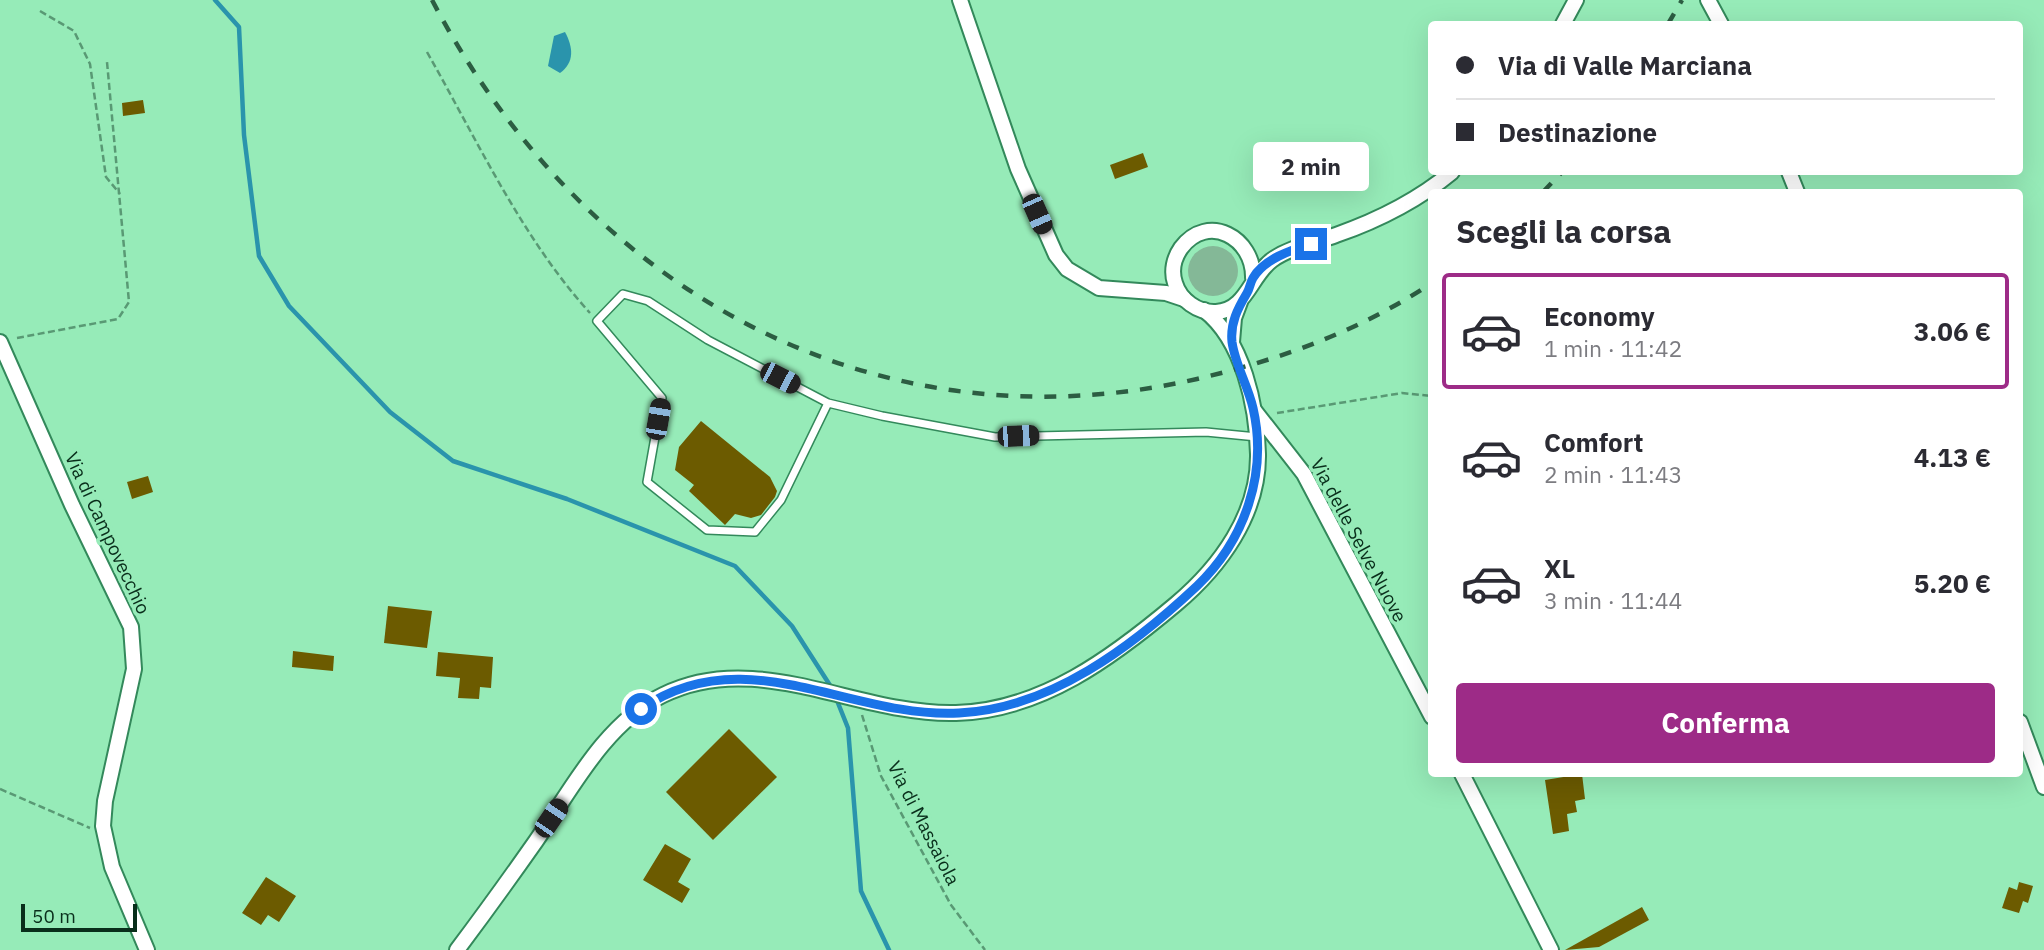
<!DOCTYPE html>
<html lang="it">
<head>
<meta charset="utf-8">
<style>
	:root { --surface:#fff; --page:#f7f7f7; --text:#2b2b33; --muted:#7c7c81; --line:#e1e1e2; --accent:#9d2b87 }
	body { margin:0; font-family:"IBM Plex Sans",sans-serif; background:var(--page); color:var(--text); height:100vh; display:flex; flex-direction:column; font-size:26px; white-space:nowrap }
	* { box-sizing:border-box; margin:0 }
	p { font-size:23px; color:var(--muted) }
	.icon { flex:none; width:38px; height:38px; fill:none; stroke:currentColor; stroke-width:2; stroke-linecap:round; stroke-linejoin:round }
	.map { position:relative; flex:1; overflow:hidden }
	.drawer { position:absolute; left:1428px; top:189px; width:595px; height:588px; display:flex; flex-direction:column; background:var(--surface); border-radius:7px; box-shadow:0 7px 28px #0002 }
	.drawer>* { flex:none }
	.guide { position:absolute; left:1428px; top:21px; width:595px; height:154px; border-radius:7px; box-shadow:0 7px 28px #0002; display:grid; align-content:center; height:154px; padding:0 28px; background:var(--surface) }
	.scale { position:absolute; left:21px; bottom:18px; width:116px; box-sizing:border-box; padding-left:7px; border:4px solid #092e1b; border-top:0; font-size:19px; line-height:24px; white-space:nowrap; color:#092e1b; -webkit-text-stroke:5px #96ebb8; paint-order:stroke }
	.end { position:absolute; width:32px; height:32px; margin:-16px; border:9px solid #1a73e8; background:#fff; box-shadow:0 0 0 4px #fff }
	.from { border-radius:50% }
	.bubble { position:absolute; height:49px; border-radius:7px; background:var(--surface); box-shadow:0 7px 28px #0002; font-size:23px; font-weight:800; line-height:49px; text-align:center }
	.car { position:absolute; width:21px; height:42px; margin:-21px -10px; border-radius:9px; box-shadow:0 0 5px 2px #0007; background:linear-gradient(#222 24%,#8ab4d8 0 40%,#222 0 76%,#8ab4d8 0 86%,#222 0) }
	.guide b { display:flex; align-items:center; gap:24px; height:66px; font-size:26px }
	.guide b+b { border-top:2px solid var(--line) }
	.guide i { width:18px; height:18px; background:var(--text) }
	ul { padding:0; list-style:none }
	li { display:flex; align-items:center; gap:21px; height:116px; margin:0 14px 10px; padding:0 14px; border:4px solid transparent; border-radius:7px }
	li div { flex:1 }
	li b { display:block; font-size:26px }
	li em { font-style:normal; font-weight:800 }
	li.current { border-color:var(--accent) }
	li>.icon { width:63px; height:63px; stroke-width:1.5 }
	h2 { padding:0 28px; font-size:32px; line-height:84px }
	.primary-button { display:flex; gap:14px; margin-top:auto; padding:14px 28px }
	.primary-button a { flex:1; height:80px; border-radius:7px; background:var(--accent); color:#fff; font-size:28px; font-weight:800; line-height:80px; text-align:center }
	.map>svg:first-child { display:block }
	.green { fill:#84b897 }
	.water { fill:#2a94ac }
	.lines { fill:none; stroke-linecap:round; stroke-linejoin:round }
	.stream { stroke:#2a94ac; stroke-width:4.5 }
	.building { fill:#6c5b00 }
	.service-casing { stroke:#33895b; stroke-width:10 }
	.minor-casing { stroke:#33895b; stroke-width:18 }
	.path { stroke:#599974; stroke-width:2.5; stroke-dasharray:7 3.5; stroke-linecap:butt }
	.service { stroke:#fff; stroke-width:7 }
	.minor { stroke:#fff; stroke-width:14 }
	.rail { stroke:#2c5d42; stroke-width:4.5; stroke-dasharray:12 12; stroke-linecap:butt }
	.route { stroke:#1a73e8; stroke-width:9 }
	.labels { text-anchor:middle; stroke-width:7; stroke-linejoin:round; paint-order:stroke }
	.street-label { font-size:19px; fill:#092e1b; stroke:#96ebb8 }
</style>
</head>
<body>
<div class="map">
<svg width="2044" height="950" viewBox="0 0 2044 950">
	<rect width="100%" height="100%" fill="#96ebb8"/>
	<circle class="green" cx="1213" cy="271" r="25"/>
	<path class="water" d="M565,32c8,15 10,30 -5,41l-12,-7 6,-30z"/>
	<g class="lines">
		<g class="stream">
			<path d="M215,0l24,27 5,108 15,121 30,50 101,106 63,49 114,38 168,67 57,60 41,64"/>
			<path d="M836,698l12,30 13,163 28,59"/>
		</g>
	</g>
	<g class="building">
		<path d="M143,100l2,13 -22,3 -1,-13z"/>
		<path d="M1143,153l5,14 -33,12 -5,-14z"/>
		<path d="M701,421l69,56 7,14 -2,6 -14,18 -10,3 -16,-4 -10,11 -36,-34 5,-6 -19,-15 4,-23z"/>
		<path d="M148,476l5,16 -21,7 -5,-17z"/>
		<path d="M388,606l44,5 -5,37 -43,-5z"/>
		<path d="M293,651l41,5 -1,15 -41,-4z"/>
		<path d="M438,652l55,5 -2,31 -11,-1 -1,12 -21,-1 2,-20 -24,-2z"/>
		<path d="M729,729l48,48 -64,63 -47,-48z"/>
		<path d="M1582,774l3,25 -10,2 2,11 -10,2 2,17 -16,3 -8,-54z"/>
		<path d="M665,844l26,15 -13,23 12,7 -8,14 -39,-23z"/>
		<path d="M266,877l30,19 -17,26 -11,-7 -7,10 -19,-12z"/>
		<path d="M2019,882l14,4 -5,17 -5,-2 -4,12 -17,-5 7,-21 8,3z"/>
		<path d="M1642,907l7,13 -50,27 -34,3z"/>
	</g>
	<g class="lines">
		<g class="service-casing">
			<path id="service" d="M828,403l-47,97 -26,32 -48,-2 -60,-48 15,-84 -65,-77 26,-27 25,7 60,39 120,63 54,13 113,21 211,-5 51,5"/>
		</g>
		<g class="minor-casing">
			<g id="minor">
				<path d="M960,0l58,169 38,86 11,14 32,19 67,5 18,6"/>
				<path d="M1708,0l13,24"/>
				<path d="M1563,24l13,-24"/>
				<path d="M1789,172l8,20"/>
				<path d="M1253,278c1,-40 -45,-66 -72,-30 -7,10 -10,23 -6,35 5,17 23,30 41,29 31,-2 34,-36 56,-52 18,-13 43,-17 64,-25 43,-15 81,-34 116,-63"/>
				<path d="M0,342l72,163 59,122 3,42 -29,132 -2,25 9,41 35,83"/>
				<path d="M1232,342l2,-24 6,-16"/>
				<path d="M1254,410l50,64 128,243"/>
				<path d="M2020,722l24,65"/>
				<path d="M1462,774l89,176"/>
				<path d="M457,950c27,-36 53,-72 79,-109 35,-51 69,-118 127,-146 95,-47 195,21 293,18 85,-2 157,-56 220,-109 44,-37 83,-90 82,-150 -1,-48 -15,-114 -54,-144"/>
			</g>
		</g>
		<g class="path">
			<path d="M40,11l34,20 16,33 16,113 14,17"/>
			<path d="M427,52c50,88 95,186 163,261"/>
			<path d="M17,338l101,-19 11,-17 -22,-240"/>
			<path d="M1277,413l125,-20 30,3"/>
			<path d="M862,715l19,61 70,129 34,45"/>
			<path d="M0,789l90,39"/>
		</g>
		<use href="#service" class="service"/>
		<use href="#minor" class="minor"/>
		<g class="rail">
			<path d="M432,0c151,288 440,453 765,379 85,-20 162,-48 235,-96"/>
			<path d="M1668,24l14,-24"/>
			<path d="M1543,192l19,-20"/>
		</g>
	</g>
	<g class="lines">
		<path class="route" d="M641,709c104,-72 209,10 318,4 91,-4 174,-67 238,-127 48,-46 71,-113 56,-178 -5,-22 -18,-44 -21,-66 -2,-19 6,-34 15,-49 3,-5 3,-10 6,-15 11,-19 38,-28 58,-34"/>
	</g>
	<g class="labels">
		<g class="street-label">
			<text transform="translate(108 533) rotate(65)" y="7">Via di Campovecchio</text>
			<text transform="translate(1359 540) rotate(62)" y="7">Via delle Selve Nuove</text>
			<text transform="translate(924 823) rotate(63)" y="7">Via di Massaiola</text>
		</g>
	</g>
</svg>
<div class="scale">50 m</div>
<i class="end from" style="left:641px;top:709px"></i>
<i class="end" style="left:1311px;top:244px"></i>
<div class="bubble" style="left:1253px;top:142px;width:116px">2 min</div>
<i class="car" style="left:1037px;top:214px;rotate:156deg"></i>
<i class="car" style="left:780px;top:378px;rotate:117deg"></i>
<i class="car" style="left:658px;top:419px;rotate:10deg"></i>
<i class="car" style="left:1018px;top:436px;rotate:88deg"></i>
<i class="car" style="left:551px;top:818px;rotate:34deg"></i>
<div class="guide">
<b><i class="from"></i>Via di Valle Marciana</b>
<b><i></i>Destinazione</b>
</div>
<section class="drawer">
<h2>Scegli la corsa</h2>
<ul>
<li class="current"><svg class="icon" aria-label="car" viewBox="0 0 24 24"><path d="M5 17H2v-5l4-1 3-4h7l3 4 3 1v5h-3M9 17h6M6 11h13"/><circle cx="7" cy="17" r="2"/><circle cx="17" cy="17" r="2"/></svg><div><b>Economy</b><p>1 min · 11:42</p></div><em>3.06 €</em></li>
<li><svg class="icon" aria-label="car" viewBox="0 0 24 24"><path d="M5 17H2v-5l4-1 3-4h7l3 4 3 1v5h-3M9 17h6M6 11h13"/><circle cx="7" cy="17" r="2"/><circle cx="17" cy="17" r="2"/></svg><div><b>Comfort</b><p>2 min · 11:43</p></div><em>4.13 €</em></li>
<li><svg class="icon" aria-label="car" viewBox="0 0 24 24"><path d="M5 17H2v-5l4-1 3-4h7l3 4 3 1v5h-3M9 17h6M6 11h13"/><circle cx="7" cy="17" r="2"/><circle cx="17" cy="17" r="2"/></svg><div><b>XL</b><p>3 min · 11:44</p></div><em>5.20 €</em></li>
</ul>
<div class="primary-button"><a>Conferma</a></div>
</section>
</div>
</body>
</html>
